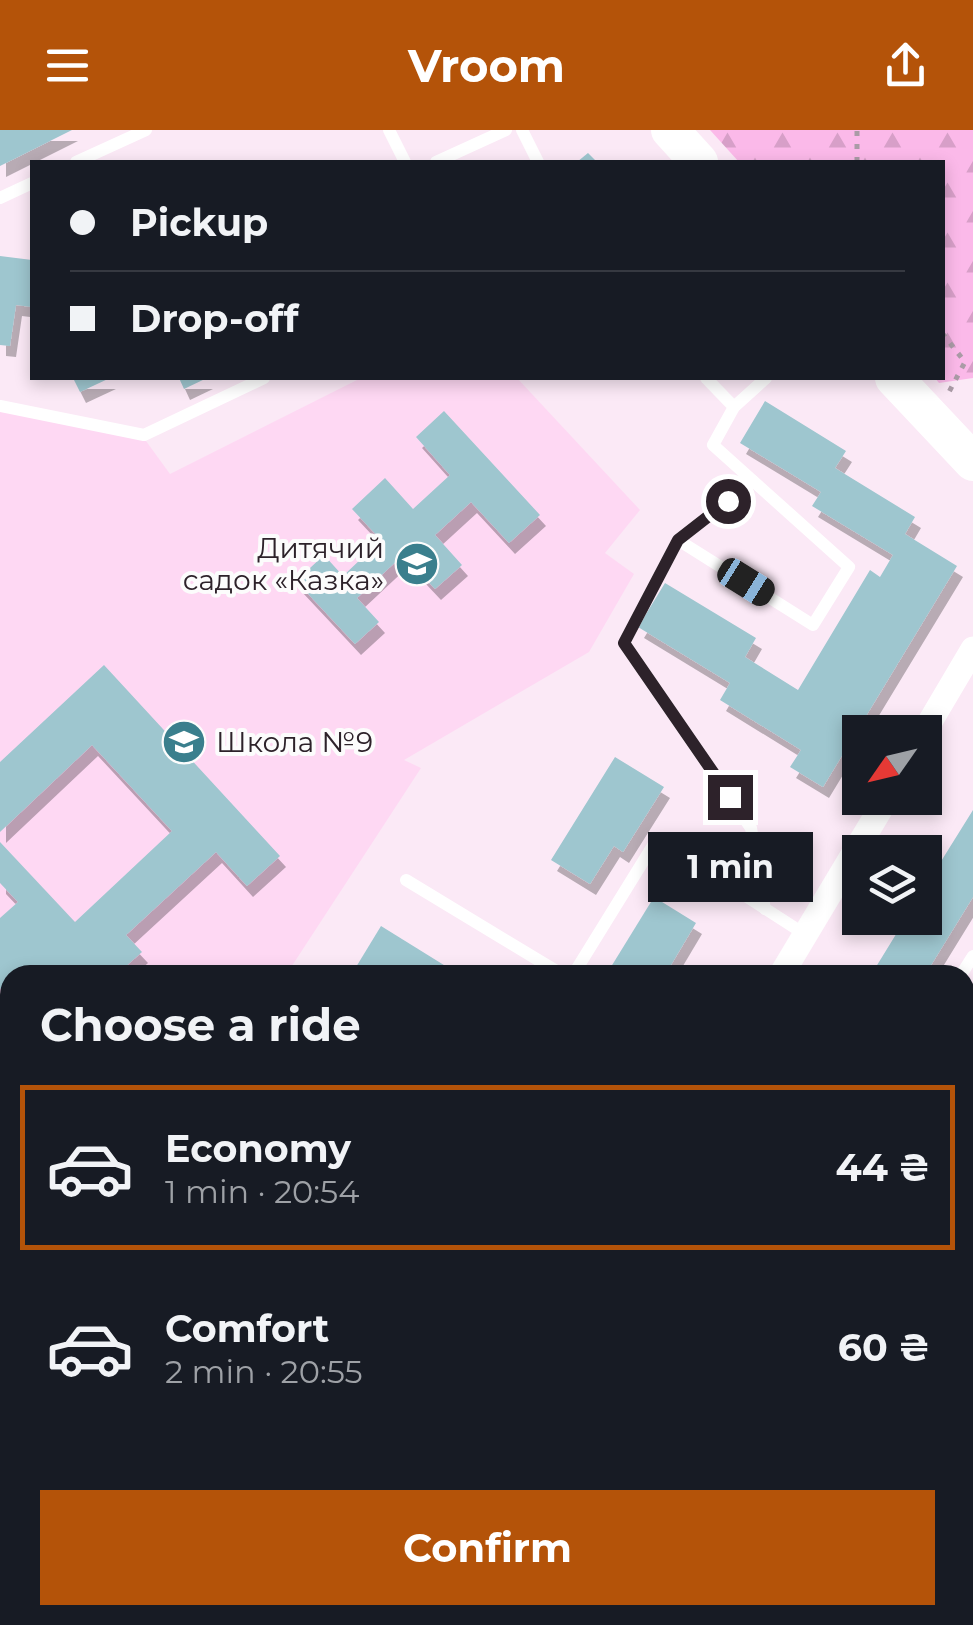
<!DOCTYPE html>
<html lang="en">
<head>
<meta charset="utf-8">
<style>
	:root { --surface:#171b24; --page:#20242c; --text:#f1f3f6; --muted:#9ea1a6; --line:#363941; --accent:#b45309 }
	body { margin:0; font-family:Montserrat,sans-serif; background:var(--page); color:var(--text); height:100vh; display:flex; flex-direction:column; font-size:38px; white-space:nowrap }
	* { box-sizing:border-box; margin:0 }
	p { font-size:32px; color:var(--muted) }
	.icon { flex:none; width:55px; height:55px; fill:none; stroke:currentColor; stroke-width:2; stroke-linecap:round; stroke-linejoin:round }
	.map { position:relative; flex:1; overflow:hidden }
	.sheet { position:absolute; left:0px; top:835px; width:975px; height:660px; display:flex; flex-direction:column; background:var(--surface); border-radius:30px 30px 0 0; box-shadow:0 5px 15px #0003 }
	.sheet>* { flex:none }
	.guide { position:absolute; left:30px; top:30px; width:915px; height:220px; border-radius:0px; box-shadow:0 5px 15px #0003; display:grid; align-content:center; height:220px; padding:0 40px; background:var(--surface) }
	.needle { width:65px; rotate:236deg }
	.buttons { position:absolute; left:842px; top:585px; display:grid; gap:20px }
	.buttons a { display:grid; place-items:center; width:100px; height:100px; border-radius:0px; background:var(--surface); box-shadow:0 5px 15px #0003; font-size:50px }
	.end { position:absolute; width:45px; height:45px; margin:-22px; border:12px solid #2d222a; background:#fff; box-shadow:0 0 0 5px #fff }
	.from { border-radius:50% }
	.bubble { position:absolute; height:70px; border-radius:0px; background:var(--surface); box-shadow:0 5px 15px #0003; font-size:32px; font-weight:700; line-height:70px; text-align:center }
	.car { position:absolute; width:30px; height:60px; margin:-30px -15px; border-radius:12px; box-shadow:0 0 8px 2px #0007; background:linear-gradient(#222 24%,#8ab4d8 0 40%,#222 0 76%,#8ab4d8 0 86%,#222 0) }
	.guide b { display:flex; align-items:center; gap:35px; height:95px; font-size:38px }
	.guide b+b { border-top:2px solid var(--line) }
	.guide i { width:25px; height:25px; background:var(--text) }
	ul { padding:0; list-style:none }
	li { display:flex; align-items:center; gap:30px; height:165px; margin:0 20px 15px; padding:0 20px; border:5px solid transparent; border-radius:0px }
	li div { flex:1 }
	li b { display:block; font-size:38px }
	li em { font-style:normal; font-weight:700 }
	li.selected { border-color:var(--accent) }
	li>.icon { width:90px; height:90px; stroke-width:1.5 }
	h2 { padding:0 40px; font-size:45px; line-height:120px }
	.action { display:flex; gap:20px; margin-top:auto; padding:20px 40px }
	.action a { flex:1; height:115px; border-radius:0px; background:var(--accent); color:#fff; font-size:40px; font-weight:700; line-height:115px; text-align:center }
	header { display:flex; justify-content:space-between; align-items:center; height:130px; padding:0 40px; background:var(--accent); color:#fff; font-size:45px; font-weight:700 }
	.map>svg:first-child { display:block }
	.built { fill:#fed8f3 }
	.forest { fill:url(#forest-firs) }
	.park { fill:url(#park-crowns) }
	.water { fill:url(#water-ripples) }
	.building { fill:#9ec6cf; filter:url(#shadow) }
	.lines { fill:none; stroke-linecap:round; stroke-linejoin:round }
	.path { stroke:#aa9ba6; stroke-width:5; stroke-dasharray:5 8; stroke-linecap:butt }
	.lane { stroke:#fff; stroke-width:12 }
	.street { stroke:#fff; stroke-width:25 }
	.secondary { stroke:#fff; stroke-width:38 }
	.route { stroke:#2d222a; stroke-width:12 }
	.labels { text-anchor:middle; stroke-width:8; stroke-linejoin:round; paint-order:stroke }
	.poi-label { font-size:28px; fill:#2d222a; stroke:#fcfcfc; text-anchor:end }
</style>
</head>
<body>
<header><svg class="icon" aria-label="menu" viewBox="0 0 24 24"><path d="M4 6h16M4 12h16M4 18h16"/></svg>Vroom<svg class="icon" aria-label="share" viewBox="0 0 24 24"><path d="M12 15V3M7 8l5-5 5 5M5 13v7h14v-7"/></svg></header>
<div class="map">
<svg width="973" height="1495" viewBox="0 0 973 1495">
	<defs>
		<pattern id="forest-firs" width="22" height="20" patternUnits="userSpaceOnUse" patternTransform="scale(2.5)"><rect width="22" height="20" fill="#fbb9e9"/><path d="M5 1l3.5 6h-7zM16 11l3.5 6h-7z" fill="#d79fc8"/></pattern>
		<pattern id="park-crowns" width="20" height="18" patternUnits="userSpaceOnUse" patternTransform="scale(2.5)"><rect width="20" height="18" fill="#fbb9e9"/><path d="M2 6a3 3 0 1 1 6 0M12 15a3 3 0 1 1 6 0" fill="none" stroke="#d79fc8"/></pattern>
		<pattern id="water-ripples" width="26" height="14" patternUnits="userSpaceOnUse" patternTransform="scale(2.5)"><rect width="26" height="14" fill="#c574b2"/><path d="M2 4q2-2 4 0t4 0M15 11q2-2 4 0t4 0" fill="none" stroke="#a05f91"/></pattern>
		<filter id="shadow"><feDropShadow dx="6" dy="11" stdDeviation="0" flood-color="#0004"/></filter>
	</defs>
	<rect width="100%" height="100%" fill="#fbe9f6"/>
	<g class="built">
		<path d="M361,248h156l123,132 -35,43 29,21 -45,78 -185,108 17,8 -135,207h-276v94l-10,-5v-653l146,30 24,33z"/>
		<path d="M973,929v271l-8,-5v-256z"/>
	</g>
	<path class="forest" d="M710,0h263v248l-34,5 -4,-5h7v-216h-203z"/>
	<path class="park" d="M454,1485h507l12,10h-525z"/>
	<path class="water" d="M510,1485h108l5,10h-116z"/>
	<g class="building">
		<path d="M0,0h72l-72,36z"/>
		<path d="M588,23l9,9h-20z"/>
		<path d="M0,126l32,4v47l-16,-2 -6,41 -10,-1z"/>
		<path d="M73,248h37l-30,14z"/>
		<path d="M179,248h28l-23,11z"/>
		<path d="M765,271l81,50 -11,17 80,49 -10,17 52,32 -134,221 -33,-20 11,-17 -81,-50 10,-17 -92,-56 27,-44 91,55 -11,19 53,33 72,-120 10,7 13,-22 -81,-49 9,-14 -81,-49z"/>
		<path d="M444,281l96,104 -31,28 -38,-41 -36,33 27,30 -27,24 -32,-34 -46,43 22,24 -24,22 -59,-63 28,-26 19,21 38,-36 -29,-31 33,-31 28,31 37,-34 -34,-38z"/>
		<path d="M104,535l176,191 -33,30 -31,-34 -90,83 16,17 -26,23h-106v24l-10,-11v-70l18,-16 -18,-19v-41l75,80 97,-91 -80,-86 -92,87v-70z"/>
		<path d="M615,627l49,30 -41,65 -9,-6 -24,38 -39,-24z"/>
		<path d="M973,680v87l-48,78h-54l35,-57h19v-31z"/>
		<path d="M654,767l42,26 -31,52h-59z"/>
		<path d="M381,796l79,49h-101l-6,-3z"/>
		<path d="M0,1014l10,6v58l-10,16z"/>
		<path d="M965,1344l8,5v49l-8,-5z"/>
		<path d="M10,1485h57l-6,10h-58z"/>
	</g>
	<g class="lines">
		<g class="path">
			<path d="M857,32v-32"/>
			<path d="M942,203l23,29 -16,30"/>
			<path d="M717,1485l2,10"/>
			<path d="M765,1485l16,10"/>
			<path d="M629,1495l1,-10"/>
			<path d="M745,1495l6,-10"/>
		</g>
		<g class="lane">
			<path d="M389,0l16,32"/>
			<path d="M522,0l16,32"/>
			<path d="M76,32l70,-32"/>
			<path d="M436,32l70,-32"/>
			<path d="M0,68l32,-15"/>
			<path d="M706,248l28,29"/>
			<path d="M0,276l144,29 120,-57"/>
			<path d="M753,351l-75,59 -54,103 127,185 14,81"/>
			<path d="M678,410l135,85 36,-58 -136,-122 21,-38 32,-29"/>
			<path d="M406,750l157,95"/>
			<path d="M573,845l84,-136 149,96"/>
			<path d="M961,845l12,-19"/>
			<path d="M0,1154l10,-18"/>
			<path d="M0,1244l10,9"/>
			<path d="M965,1282l8,5"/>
			<path d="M0,1448l10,-16"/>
		</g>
		<g class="street">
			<path d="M924,602l49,-83"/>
			<path d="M781,845l106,-177"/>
			<path d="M965,1463l8,5"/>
			<path d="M182,1485l18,10"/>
			<path d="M367,1495l7,-10"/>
		</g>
		<g class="secondary">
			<path d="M670,0l29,32"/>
			<path d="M894,248l79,84"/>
		</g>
	</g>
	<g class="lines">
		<path class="route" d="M728,371l-50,39 -54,103 106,154"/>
	</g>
	<defs>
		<g id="school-disc" transform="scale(2.25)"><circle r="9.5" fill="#3a7f8d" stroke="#fcfcfc"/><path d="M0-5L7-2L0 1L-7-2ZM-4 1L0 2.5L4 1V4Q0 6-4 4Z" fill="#fff"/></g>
	</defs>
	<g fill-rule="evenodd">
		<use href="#school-disc" x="417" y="434"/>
		<use href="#school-disc" x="184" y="612"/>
	</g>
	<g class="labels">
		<g class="poi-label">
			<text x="384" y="428">Дитячий<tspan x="384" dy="32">садок «Казка»</tspan></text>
			<text x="216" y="622" text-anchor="start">Школа №9</text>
		</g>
	</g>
</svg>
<div class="buttons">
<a><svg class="needle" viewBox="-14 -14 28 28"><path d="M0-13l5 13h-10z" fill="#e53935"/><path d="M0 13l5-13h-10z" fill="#9ea1a6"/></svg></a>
<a><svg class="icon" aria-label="layers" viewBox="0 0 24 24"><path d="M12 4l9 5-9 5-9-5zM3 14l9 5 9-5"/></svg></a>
</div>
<i class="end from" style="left:728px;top:371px"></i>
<i class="end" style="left:730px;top:667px"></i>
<div class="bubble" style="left:648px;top:702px;width:165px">1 min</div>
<i class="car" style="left:746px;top:452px;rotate:122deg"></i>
<div class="guide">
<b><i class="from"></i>Pickup</b>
<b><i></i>Drop-off</b>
</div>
<section class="sheet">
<h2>Choose a ride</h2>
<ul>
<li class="selected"><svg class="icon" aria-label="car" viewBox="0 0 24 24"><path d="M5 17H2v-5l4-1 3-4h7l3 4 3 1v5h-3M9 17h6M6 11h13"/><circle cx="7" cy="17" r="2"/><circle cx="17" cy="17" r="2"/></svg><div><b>Economy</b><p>1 min · 20:54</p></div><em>44 ₴</em></li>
<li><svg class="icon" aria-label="car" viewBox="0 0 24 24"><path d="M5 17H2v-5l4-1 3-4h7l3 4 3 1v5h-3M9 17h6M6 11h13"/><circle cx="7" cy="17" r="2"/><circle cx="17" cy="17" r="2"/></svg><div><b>Comfort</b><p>2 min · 20:55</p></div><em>60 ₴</em></li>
</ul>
<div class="action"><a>Confirm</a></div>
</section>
</div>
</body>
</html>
